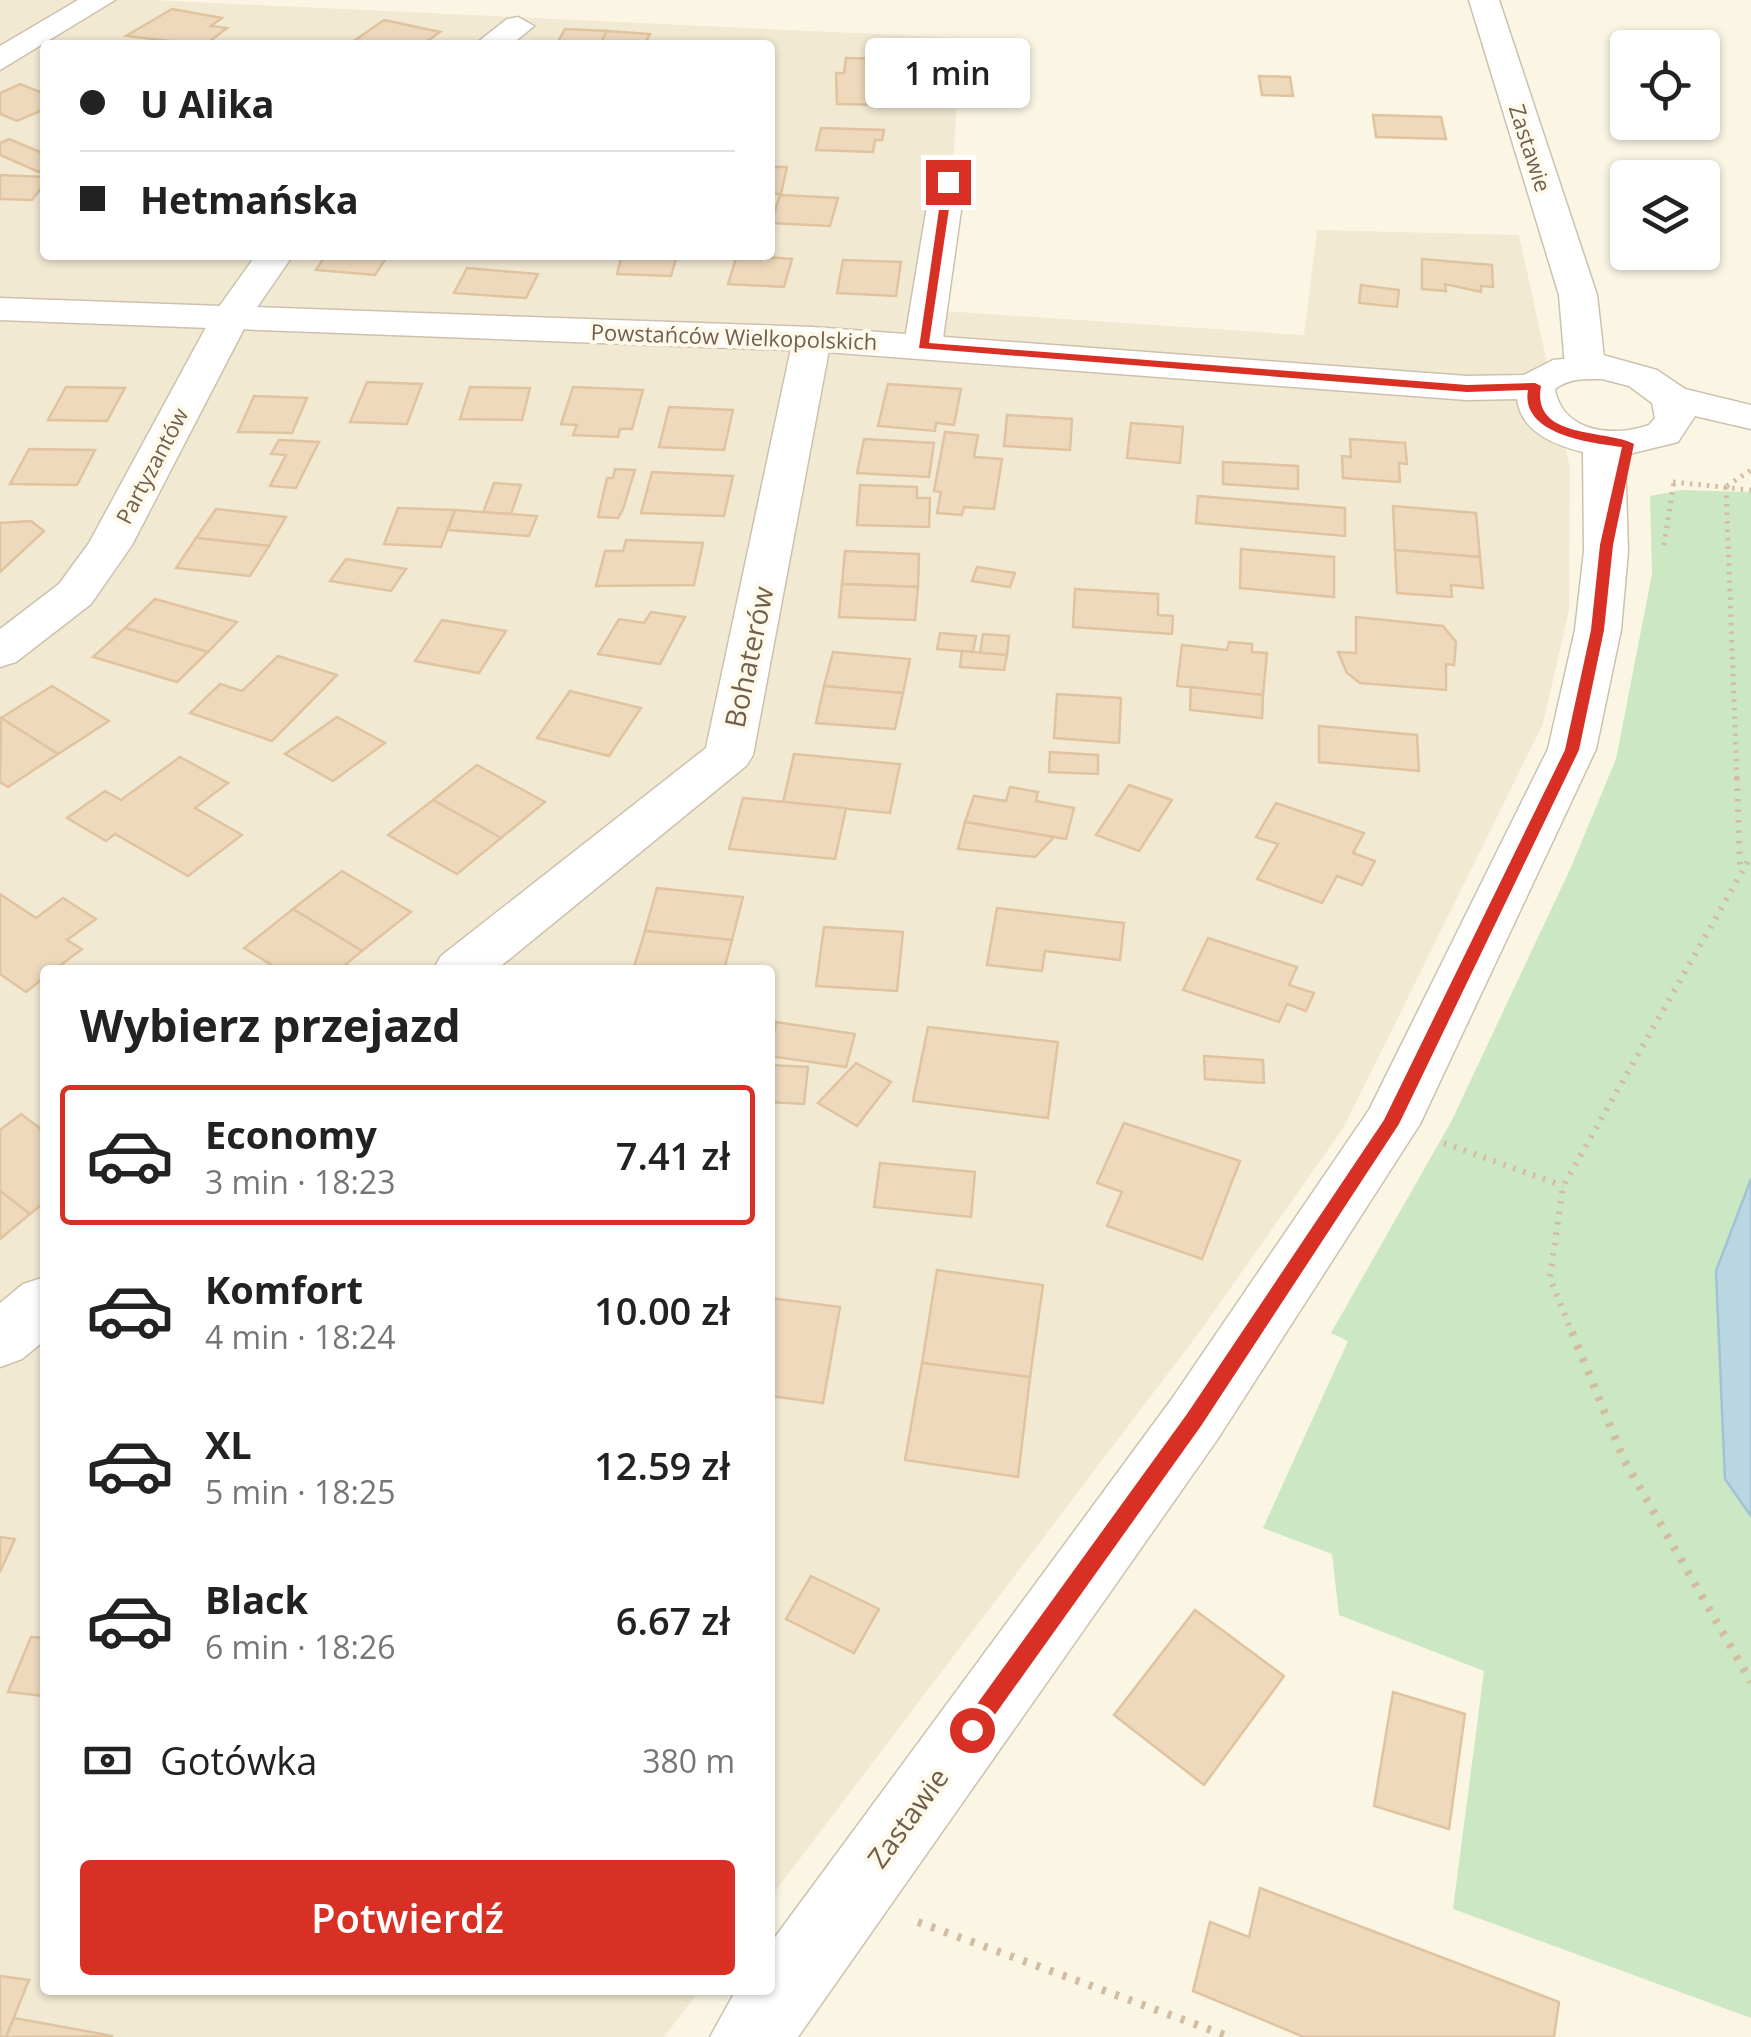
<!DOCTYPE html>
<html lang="pl">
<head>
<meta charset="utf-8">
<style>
	:root { --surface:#fff; --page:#f2f2f2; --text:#222; --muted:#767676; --line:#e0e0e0; --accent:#d93025 }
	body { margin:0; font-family:"Open Sans",sans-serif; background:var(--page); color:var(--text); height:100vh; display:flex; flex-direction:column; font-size:38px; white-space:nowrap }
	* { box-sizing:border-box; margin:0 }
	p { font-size:32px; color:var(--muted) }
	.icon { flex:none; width:55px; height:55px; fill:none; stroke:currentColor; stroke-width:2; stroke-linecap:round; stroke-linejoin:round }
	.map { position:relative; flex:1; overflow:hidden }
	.details { position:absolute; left:40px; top:965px; width:735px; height:1030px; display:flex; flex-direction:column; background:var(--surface); border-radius:10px; box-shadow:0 2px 8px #0004 }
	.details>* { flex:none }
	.hud { position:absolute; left:40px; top:40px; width:735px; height:220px; border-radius:10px; box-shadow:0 2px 8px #0004; display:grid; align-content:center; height:220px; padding:0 40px; background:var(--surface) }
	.fabs { position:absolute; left:1610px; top:30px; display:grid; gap:20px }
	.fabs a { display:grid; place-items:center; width:110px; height:110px; border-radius:10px; background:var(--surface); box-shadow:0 2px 8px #0004; font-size:50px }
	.end { position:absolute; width:45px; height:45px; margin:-22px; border:12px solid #d93025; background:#fff; box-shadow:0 0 0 5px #fff }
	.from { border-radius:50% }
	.bubble { position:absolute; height:70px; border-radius:10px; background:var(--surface); box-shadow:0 2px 8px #0004; font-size:32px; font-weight:600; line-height:70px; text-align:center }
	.hud b { display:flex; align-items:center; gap:35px; height:95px; font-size:38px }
	.hud b+b { border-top:2px solid var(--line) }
	.hud i { width:25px; height:25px; background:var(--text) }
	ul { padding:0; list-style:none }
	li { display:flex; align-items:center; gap:30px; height:140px; margin:0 20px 15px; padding:0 20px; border:5px solid transparent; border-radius:10px }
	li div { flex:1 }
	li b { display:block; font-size:38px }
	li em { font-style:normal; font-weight:600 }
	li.current { border-color:var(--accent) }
	li>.icon { width:90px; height:90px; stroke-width:1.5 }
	h2 { padding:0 40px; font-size:45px; line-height:120px }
	.pay { display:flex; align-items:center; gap:25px; height:110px; padding:0 40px; font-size:38px }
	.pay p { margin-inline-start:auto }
	.button { display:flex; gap:20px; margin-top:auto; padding:20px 40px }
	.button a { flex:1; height:115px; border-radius:10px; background:var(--accent); color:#fff; font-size:40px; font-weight:600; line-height:115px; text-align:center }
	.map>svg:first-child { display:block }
	.residential { fill:#f2e9d3; fill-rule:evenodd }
	.green { fill:#cce7c3 }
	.water { fill:#bad6e3; stroke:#a1c3d4; stroke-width:2.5 }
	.building { fill:#eed9bd; stroke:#e0c39f; stroke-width:2.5 }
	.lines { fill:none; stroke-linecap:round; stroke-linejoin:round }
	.minor-casing { stroke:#cdc1ae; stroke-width:3 }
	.tertiary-casing { stroke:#cdc1ae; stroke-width:3 }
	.path-far2 { stroke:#d3bda1; stroke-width:5; stroke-dasharray:2.5 6; stroke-linecap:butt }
	.path-far1 { stroke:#d3bda1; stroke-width:6; stroke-dasharray:2.5 8; stroke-linecap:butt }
	.path { stroke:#d3bda1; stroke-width:8; stroke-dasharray:4 10; stroke-linecap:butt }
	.minor { fill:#fff; fill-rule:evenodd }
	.tertiary { fill:#fff; fill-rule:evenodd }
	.route { fill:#d93025 }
	.labels { text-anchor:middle; stroke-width:8; stroke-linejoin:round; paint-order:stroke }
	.far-street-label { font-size:22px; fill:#715f4b; stroke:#fef9ea }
	.street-label { font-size:28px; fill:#715f4b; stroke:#fef9ea }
</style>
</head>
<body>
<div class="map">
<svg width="1751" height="2037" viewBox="0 0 1751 2037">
	<rect width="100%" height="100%" fill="#fbf6e4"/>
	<path class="residential" d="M0,0h152l809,38 -17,273 360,24 13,-105 202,5 51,233 -1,142 -26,114 -199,403 -143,203 -431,568v-928h-725v1020h655l-36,47h-664zM45,45h725v210h-725z"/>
	<path class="green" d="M1681,490l70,2v687l-35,92 9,208 26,37v502l-298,-109 31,-238 -145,-56 -7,-61 -69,-26 85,-187 -17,-8 121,-213 120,-255 44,-106 36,-185 -2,-78z"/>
	<path class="water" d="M1751,1179v337l-26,-37 -9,-208z"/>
	<g class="building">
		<path d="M172,9l50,9 -11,8 16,2 -22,17 -79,-9z"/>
		<path d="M384,20l56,12 -18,13 -68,-4z"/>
		<path d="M565,29l42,2 -7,14h-44z"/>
		<path d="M607,31l43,3 -6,11h-44z"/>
		<path d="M846,58l50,1 -3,26h-7l-2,20 -47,-1 -1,-31h8z"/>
		<path d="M1259,76l31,1 3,19 -31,-1z"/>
		<path d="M20,84l25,10v15l-28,12 -17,-7v-21z"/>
		<path d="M1373,115l68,2 5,22 -70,-2z"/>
		<path d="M821,128l63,2 -2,10h-7l-2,12 -57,-2z"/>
		<path d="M9,139l36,15v15l-6,3 -39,-17v-12z"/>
		<path d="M770,167h17l-6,27 -11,-1z"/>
		<path d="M0,175l45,2v6l-13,17 -32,-1z"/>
		<path d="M780,195l58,3 -8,28 -59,-3z"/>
		<path d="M326,255h62l-13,20 -59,-5z"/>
		<path d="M622,255h55l-6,21 -54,-2z"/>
		<path d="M737,255l55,4 -8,28 -56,-3z"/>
		<path d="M1422,259l70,6 1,22 -12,-1v6l-36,-8 1,7 -24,-2z"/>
		<path d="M843,260l58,2 -5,34 -59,-3z"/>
		<path d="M467,268l71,6 -12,24 -72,-5z"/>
		<path d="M1361,285l38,5 -2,17 -38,-4z"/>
		<path d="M367,382l55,2 -15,40 -57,-2z"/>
		<path d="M888,384l73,5 -7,36 -18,-2 -1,8 -57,-5z"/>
		<path d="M66,387l59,1 -18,33 -59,-1z"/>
		<path d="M470,387l60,1 -8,32 -62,-1z"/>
		<path d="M573,387l70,3 -11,39h-12l-2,8 -45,-2 4,-10 -16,-1z"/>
		<path d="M254,396l53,2 -15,35 -54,-1z"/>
		<path d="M669,407l64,3 -9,40 -65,-3z"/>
		<path d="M1007,415l65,4 -2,31 -66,-4z"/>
		<path d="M1131,423l52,4 -3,36 -53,-5z"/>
		<path d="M945,432l33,3 -4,22 28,2 -8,50 -30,-2 -2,8 -25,-2 4,-21 -7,-1z"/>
		<path d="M864,439l70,4 -5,34 -72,-4z"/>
		<path d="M1350,439l55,4 2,21 -8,-1 1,19 -57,-4 -1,-22 9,1z"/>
		<path d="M279,440l40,2 -23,46 -26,-2 16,-31 -15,-1z"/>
		<path d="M29,449l66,1 -18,35 -67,-1z"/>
		<path d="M1223,462l75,4v23l-75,-5z"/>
		<path d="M615,469l20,1 -12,39 -5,9 -20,-1 9,-39h6z"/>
		<path d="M652,472l81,4 -9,40 -83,-3z"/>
		<path d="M494,483l27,2 -10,29 -28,-1z"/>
		<path d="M860,485l57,2v11h13l-1,29 -72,-2z"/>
		<path d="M1198,496l147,12v28l-149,-13z"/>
		<path d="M1393,506l83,7 4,44 -85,-7z"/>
		<path d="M398,508l57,2 -14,37 -57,-3z"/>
		<path d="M216,509l70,8 -17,29 -73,-8z"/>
		<path d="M455,510l56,4 26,2 -8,20 -81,-6z"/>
		<path d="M31,521l13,10 -44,41v-49z"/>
		<path d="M196,538l73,8 -19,30 -74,-8z"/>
		<path d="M626,540l77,3 -9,42 -98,1 9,-35h18z"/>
		<path d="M1241,549l93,8v40l-94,-9z"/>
		<path d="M1395,550l85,7 3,31 -32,-3 1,12 -55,-4z"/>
		<path d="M845,551l74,3 -1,33 -76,-3z"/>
		<path d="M346,559l60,10 -15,22 -61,-10z"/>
		<path d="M977,567l38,6 -5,14 -38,-6z"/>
		<path d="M842,584l76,3 -3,33 -76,-3z"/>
		<path d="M1075,589l83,5v21l15,1 -1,18 -99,-7z"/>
		<path d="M155,599l82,23 -29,30 -83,-24z"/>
		<path d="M651,612l34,5 -25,47 -62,-10 21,-35 25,4z"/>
		<path d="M1356,617l87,9 13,16 -2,23 -8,-1v26l-86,-7 -13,-10 -9,-21 18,1z"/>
		<path d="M442,620l64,11 -27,42 -64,-12z"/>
		<path d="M125,628l83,24 -31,30 -84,-25z"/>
		<path d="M940,633l36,3 -3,16 -36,-3z"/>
		<path d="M983,634l26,2 -2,19 -27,-2z"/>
		<path d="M1229,642l23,2v8l15,1 -4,42 -86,-9 5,-41 45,5z"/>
		<path d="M962,651l45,4 -3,15 -44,-3z"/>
		<path d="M833,652l77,7 -7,34 -79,-7z"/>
		<path d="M278,656l59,19 -65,66 -82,-28 30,-29 22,7z"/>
		<path d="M52,686l57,35 -51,33 -57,-36z"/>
		<path d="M824,686l79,7 -8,36 -79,-6z"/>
		<path d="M1191,687l72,8 -1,23 -72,-8z"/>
		<path d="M570,691l71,17 -32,48 -72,-18z"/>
		<path d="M1057,694l64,4 -2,45 -65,-5z"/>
		<path d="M337,717l48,26 -52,38 -48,-27z"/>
		<path d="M1,718l57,36 -50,33 -8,-5z"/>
		<path d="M1319,726l98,9 2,36 -100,-9z"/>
		<path d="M1050,752l48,3v19l-49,-2z"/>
		<path d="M794,754l106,10 -10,49 -107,-10z"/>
		<path d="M180,757l48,26 -33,25 47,27 -54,41 -73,-42 -9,7 -39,-23 38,-27 16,9z"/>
		<path d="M477,765l68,37 -44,36 -68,-38z"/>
		<path d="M1129,785l43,15 -33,51 -43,-16z"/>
		<path d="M1010,787l28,5 -2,9 38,7 -8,31 -101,-17 9,-26 32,5z"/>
		<path d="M743,798l103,10 -11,51 -106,-10z"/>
		<path d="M433,800l68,38 -44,36 -69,-39z"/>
		<path d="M1276,803l88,30 -11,20 22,8 -13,24 -25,-9 -15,27 -65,-24 21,-35 -22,-7z"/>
		<path d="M965,822l89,15 -19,20 -77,-8z"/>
		<path d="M342,871l69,41 -49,39 -69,-42z"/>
		<path d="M657,888l86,9 -11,43 -87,-9z"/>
		<path d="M0,894l36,24 27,-20 33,21 -29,21 15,9 -28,21h-9v7l-19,15 -26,-18z"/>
		<path d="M997,908l127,15 -4,37 -75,-9 -3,20 -55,-6z"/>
		<path d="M293,909l69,42 -23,19h-59l-36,-22z"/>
		<path d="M824,927l79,5 -6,59 -81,-5z"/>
		<path d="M645,931l87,9 -8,30h-91z"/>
		<path d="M1208,938l89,29 -8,18 25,8 -8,18 -19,-7 -8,18 -96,-32z"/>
		<path d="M776,1022l79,12 -9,33 -76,-11z"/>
		<path d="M928,1027l130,15 -10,76 -135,-17z"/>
		<path d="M1204,1056l59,4 1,23 -59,-4z"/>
		<path d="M856,1063l35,19 -34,44 -39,-23z"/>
		<path d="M770,1065l38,2 -4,37 -34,-2z"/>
		<path d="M21,1114l24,18v70l-15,12 -30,-23v-61z"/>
		<path d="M1124,1123l116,38 -38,98 -95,-33 15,-34 -25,-9z"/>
		<path d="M880,1163l95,9 -4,45 -97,-10z"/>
		<path d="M0,1191l30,23 -30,25z"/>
		<path d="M937,1270l106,15 -13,92 -108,-14z"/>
		<path d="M770,1298l70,9 -17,96 -53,-7z"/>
		<path d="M922,1363l108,14 -12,100 -113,-17z"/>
		<path d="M0,1537l15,2 -15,33z"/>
		<path d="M811,1576l68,33 -25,44 -68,-34z"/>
		<path d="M1195,1610l89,66 -80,109 -90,-70z"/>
		<path d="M31,1637l14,1v58l-37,-4z"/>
		<path d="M1393,1692l72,22 -16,115 -75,-23z"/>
		<path d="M1260,1888l299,114 -5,35h-250l-111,-46 17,-69 39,15z"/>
		<path d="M0,1976l29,4 -23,57h-6z"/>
		<path d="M14,2018l99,18 -107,1z"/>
	</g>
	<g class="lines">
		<g class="minor-casing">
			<g id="minor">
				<path d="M78,0h37l-115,70v-24z"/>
				<path d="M1469,0h30l98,295 8,71 -6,8h-28l-6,-8 -6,-71z"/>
				<path d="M518,17l16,9 -23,19h-37l33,-26z"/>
				<path d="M948,172l12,3 5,7 -23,163 -5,8h-28l-5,-8 27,-163 5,-7z"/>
				<path d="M256,255h37l-44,64 -117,226 -41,59 -75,58 -16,5v-38l59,-45 30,-41 122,-225z"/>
				<path d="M812,327l14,4 5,8 -78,416 -7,11 -250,204h-63l8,-14 265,-208 87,-409 5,-8z"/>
				<path d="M45,1277v63l-23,19 -22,8v-64l23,-19z"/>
			</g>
		</g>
		<g class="tertiary-casing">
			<path id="tertiary" d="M0,298l812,29 655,49 57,-1 29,-15 50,-5 54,15 28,19 66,16v24l-56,-13 -17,26 -53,13 3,96 -7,79 -25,119 -176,375 -203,316 -419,597h-88l26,-47h34v-46l401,-544 198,-290 179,-361 27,-119 9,-79 -1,-99c-28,-7 -62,-20 -66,-53l-50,1 -655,-49 -812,-31zM1602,379l27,7 23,17 3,15 -6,7c-36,13 -87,7 -94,-36 14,-11 30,-10 47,-10z"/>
		</g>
		<g class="path-far2">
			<path d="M1673,482l78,8"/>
			<path d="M1727,486l24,-16"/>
			<path d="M1726,487l11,294"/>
			<path d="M1664,545l10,-63"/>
		</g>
		<g class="path-far1">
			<path d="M1737,778l3,92"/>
			<path d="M1444,1143l119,43"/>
			<path d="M1573,1335l-23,-57 13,-92 188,-330"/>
		</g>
		<g class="path">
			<path d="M1572,1332l52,128 127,222"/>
			<path d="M918,1922l312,115"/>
		</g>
		<use href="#minor" class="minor"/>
		<use href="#tertiary" class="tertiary"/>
	</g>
	<path class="route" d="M948,179l5,3 -24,161 538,42 68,-2 6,3c-10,54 65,43 93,58l-21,101 -9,85 -25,120 -180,374 -198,302 -222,311 -7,3 -11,-10 3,-8 223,-308 197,-294 181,-370 26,-120 9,-85 22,-98c-30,-4 -102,-12 -94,-57l-61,2 -548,-44 24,-166z"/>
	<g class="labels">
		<g class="far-street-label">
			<text transform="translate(1530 148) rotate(72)" y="8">Zastawie</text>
			<text transform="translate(734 337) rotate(2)" y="8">Powstańców Wielkopolskich</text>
			<text transform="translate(152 466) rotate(-62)" y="8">Partyzantów</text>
		</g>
		<g class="street-label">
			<text transform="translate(749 657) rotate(-78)" y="10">Bohaterów</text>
			<text transform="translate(908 1818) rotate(-54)" y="10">Zastawie</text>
		</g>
	</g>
</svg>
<div class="fabs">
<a><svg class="icon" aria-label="locate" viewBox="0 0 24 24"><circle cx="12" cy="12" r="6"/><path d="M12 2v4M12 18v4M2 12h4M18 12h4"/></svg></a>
<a><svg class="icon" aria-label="layers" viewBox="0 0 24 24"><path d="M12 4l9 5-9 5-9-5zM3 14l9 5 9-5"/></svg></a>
</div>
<i class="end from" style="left:972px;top:1730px"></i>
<i class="end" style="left:948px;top:182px"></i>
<div class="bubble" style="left:865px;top:38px;width:165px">1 min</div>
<div class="hud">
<b><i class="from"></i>U Alika</b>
<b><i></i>Hetmańska</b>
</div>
<section class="details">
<h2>Wybierz przejazd</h2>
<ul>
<li class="current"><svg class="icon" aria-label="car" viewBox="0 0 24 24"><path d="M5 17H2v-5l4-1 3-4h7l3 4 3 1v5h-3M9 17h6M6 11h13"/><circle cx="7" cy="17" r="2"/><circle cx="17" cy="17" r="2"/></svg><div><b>Economy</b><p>3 min · 18:23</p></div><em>7.41 zł</em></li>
<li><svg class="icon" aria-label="car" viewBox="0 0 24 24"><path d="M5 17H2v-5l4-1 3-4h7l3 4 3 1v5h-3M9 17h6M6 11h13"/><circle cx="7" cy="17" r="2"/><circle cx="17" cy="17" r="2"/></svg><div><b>Komfort</b><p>4 min · 18:24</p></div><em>10.00 zł</em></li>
<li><svg class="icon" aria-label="car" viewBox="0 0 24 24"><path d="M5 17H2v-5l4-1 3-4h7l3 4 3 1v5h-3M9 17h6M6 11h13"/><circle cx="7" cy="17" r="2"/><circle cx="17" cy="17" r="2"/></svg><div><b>XL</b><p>5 min · 18:25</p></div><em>12.59 zł</em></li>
<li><svg class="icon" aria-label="car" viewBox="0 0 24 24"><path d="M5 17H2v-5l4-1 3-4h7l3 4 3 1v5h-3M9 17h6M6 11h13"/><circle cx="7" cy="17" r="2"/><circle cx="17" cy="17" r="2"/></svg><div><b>Black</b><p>6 min · 18:26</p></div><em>6.67 zł</em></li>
</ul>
<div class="pay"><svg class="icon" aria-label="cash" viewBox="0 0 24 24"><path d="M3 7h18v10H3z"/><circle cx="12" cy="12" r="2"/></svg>Gotówka<p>380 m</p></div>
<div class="button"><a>Potwierdź</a></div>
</section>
</div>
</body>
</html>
